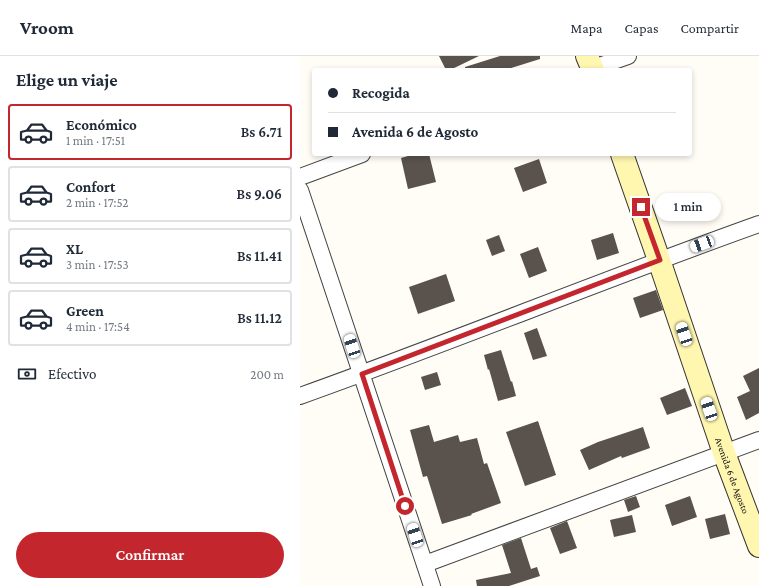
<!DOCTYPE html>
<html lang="es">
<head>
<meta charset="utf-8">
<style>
	:root { --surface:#fff; --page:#f2f2f3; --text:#1f2937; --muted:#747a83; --line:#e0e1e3; --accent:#c4262e }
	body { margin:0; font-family:"Crimson Pro",serif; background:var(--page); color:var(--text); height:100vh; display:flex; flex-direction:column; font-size:15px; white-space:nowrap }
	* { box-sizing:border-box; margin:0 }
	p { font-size:13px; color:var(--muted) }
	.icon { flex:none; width:22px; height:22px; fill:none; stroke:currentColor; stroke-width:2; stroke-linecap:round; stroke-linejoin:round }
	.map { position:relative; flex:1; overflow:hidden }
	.side { display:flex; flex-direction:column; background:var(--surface); width:300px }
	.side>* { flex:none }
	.banner { position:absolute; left:12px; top:12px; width:380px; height:88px; border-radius:4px; box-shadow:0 2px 6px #0003; display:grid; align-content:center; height:88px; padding:0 16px; background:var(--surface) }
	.end { position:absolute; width:18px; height:18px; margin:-9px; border:5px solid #c4262e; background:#fff; box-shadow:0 0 0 2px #fff }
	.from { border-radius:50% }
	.bubble { position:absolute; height:28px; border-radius:14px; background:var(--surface); box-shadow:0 2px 6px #0003; font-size:13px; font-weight:600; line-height:28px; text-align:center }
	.car { position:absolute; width:12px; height:24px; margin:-12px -6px; border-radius:5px; box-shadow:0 0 3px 1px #0007; background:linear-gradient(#fff 24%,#345 0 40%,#fff 0 76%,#345 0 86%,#fff 0) }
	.banner b { display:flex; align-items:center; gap:14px; height:38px; font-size:15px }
	.banner b+b { border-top:1px solid var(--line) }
	.banner i { width:10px; height:10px; background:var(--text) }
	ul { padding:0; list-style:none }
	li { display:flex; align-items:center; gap:12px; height:56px; margin:0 8px 6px; padding:0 8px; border:2px solid var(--line); border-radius:4px }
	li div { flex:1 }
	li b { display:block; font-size:15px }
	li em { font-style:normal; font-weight:600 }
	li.selected { border-color:var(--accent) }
	li>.icon { width:36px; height:36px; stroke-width:1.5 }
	h2 { padding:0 16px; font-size:18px; line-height:48px }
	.pay { display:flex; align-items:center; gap:10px; height:44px; padding:0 16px; font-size:15px }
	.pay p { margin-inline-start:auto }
	.action { display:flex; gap:8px; margin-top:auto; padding:8px 16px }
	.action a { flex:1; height:46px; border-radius:24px; background:var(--accent); color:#fff; font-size:16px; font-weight:600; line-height:46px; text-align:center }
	header { display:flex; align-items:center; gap:24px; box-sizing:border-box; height:56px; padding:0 20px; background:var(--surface); border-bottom:1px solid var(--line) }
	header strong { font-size:19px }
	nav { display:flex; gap:22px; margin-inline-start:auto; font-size:14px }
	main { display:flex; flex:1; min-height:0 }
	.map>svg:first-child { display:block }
	.building { fill:#5a524d }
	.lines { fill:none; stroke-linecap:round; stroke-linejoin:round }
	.street-casing { stroke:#444; stroke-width:18 }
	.secondary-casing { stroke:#333; stroke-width:24 }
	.street { stroke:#fff; stroke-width:16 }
	.secondary { stroke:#fff6b0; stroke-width:22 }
	.route { stroke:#c4262e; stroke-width:5 }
	.labels { text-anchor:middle; stroke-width:4; stroke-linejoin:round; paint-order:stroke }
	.street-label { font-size:10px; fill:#111; stroke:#fff }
</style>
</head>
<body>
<header>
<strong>Vroom</strong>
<nav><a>Mapa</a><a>Capas</a><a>Compartir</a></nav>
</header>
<main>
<section class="side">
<h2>Elige un viaje</h2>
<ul>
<li class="selected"><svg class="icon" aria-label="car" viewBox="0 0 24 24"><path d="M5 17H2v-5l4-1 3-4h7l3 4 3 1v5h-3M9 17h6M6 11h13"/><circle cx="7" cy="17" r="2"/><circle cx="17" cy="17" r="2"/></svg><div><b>Económico</b><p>1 min · 17:51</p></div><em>Bs 6.71</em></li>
<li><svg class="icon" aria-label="car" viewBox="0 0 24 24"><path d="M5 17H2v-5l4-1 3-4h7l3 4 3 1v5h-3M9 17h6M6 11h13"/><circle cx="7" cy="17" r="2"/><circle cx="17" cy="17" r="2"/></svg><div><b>Confort</b><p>2 min · 17:52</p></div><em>Bs 9.06</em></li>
<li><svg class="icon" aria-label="car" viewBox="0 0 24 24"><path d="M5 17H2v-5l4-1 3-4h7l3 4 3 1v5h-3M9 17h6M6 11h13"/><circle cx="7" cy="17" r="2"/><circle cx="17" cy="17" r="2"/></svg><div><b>XL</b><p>3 min · 17:53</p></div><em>Bs 11.41</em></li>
<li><svg class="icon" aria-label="car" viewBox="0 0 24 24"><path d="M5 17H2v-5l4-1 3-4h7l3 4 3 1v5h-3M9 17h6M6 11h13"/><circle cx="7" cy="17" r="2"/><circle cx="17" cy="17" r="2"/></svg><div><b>Green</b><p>4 min · 17:54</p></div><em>Bs 11.12</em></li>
</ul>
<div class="pay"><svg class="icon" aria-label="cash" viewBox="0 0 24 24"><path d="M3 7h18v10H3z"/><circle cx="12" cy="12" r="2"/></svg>Efectivo<p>200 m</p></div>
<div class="action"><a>Confirmar</a></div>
</section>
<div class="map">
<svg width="459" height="530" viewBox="0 0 459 530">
	<rect width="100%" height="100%" fill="#fffdf5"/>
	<g class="building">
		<path d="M139,0h40l-29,14h-4z"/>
		<path d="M200,0h40v3l-35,11h-40v-3z"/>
		<path d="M115,98h14l7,28 -28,7 -7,-31z"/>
		<path d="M239,103l8,24 -24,9 -9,-24z"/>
		<path d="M313,177l6,20 -22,7 -6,-20z"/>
		<path d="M199,179l6,16 -13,5 -6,-16z"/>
		<path d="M238,191l9,24 -18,7 -9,-24z"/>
		<path d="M146,218l9,27 -37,13 -9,-27z"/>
		<path d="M356,234l7,20 -23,8 -7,-20z"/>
		<path d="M237,272l10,28 -14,4 -9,-27z"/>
		<path d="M201,294l10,32 1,-1 4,15 -18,5 -9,-32 -1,1 -4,-15z"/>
		<path d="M459,312v45l-13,7 -9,-23 13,-6 -7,-15z"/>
		<path d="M137,316l4,13 -16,5 -4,-13z"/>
		<path d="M385,332l7,18 -25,9 -7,-17z"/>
		<path d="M238,365l18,54 -31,11 -19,-54z"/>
		<path d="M129,369l5,17 24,-7 2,7 17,-4 7,26 3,-1 14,40 -30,11 1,1 -30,9 -15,-48 -4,1 -13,-47z"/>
		<path d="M343,371l7,21 -28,10 -1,-2 -32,14 -9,-20 18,-8z"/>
		<path d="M336,440l4,11 -12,5 -4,-12z"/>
		<path d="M390,440l7,21 -25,9 -7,-21z"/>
		<path d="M425,458l5,20 -20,5 -5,-20z"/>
		<path d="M332,459l4,17 -22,5 -4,-17z"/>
		<path d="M267,465l10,27 -17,6 -10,-26z"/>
		<path d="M221,482l10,31 6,-2 3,9 -31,10h-32l-1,-6 35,-7 -9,-28z"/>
	</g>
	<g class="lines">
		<g class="street-casing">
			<g id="street">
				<path d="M288,14l40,-14"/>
				<path d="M0,121l62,-23"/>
				<path d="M0,134l132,396"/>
				<path d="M0,340c154,-55 305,-117 459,-172"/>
				<path d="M125,508l334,-124"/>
			</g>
		</g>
		<g class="secondary-casing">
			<g id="secondary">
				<path d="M287,0l6,14"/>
				<path id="s1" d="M322,98l37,106 65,193 35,93"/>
			</g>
		</g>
		<use href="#street" class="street"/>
		<use href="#secondary" class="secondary"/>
	</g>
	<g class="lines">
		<path class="route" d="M105,450l-43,-132 298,-114 -19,-53"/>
	</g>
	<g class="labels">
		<g class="street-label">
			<text dy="4" stroke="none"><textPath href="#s1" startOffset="340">Avenida 6 de Agosto</textPath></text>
		</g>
	</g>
</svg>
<i class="end from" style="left:105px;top:450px"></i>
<i class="end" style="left:341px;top:151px"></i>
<div class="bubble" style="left:355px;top:137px;width:66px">1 min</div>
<i class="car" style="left:402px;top:188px;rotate:250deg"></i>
<i class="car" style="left:384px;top:278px;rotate:341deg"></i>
<i class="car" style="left:52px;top:290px;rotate:342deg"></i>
<i class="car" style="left:409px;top:353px;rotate:341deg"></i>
<i class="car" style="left:115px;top:479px;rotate:342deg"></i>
<div class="banner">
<b><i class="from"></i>Recogida</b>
<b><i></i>Avenida 6 de Agosto</b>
</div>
</div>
</main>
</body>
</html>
